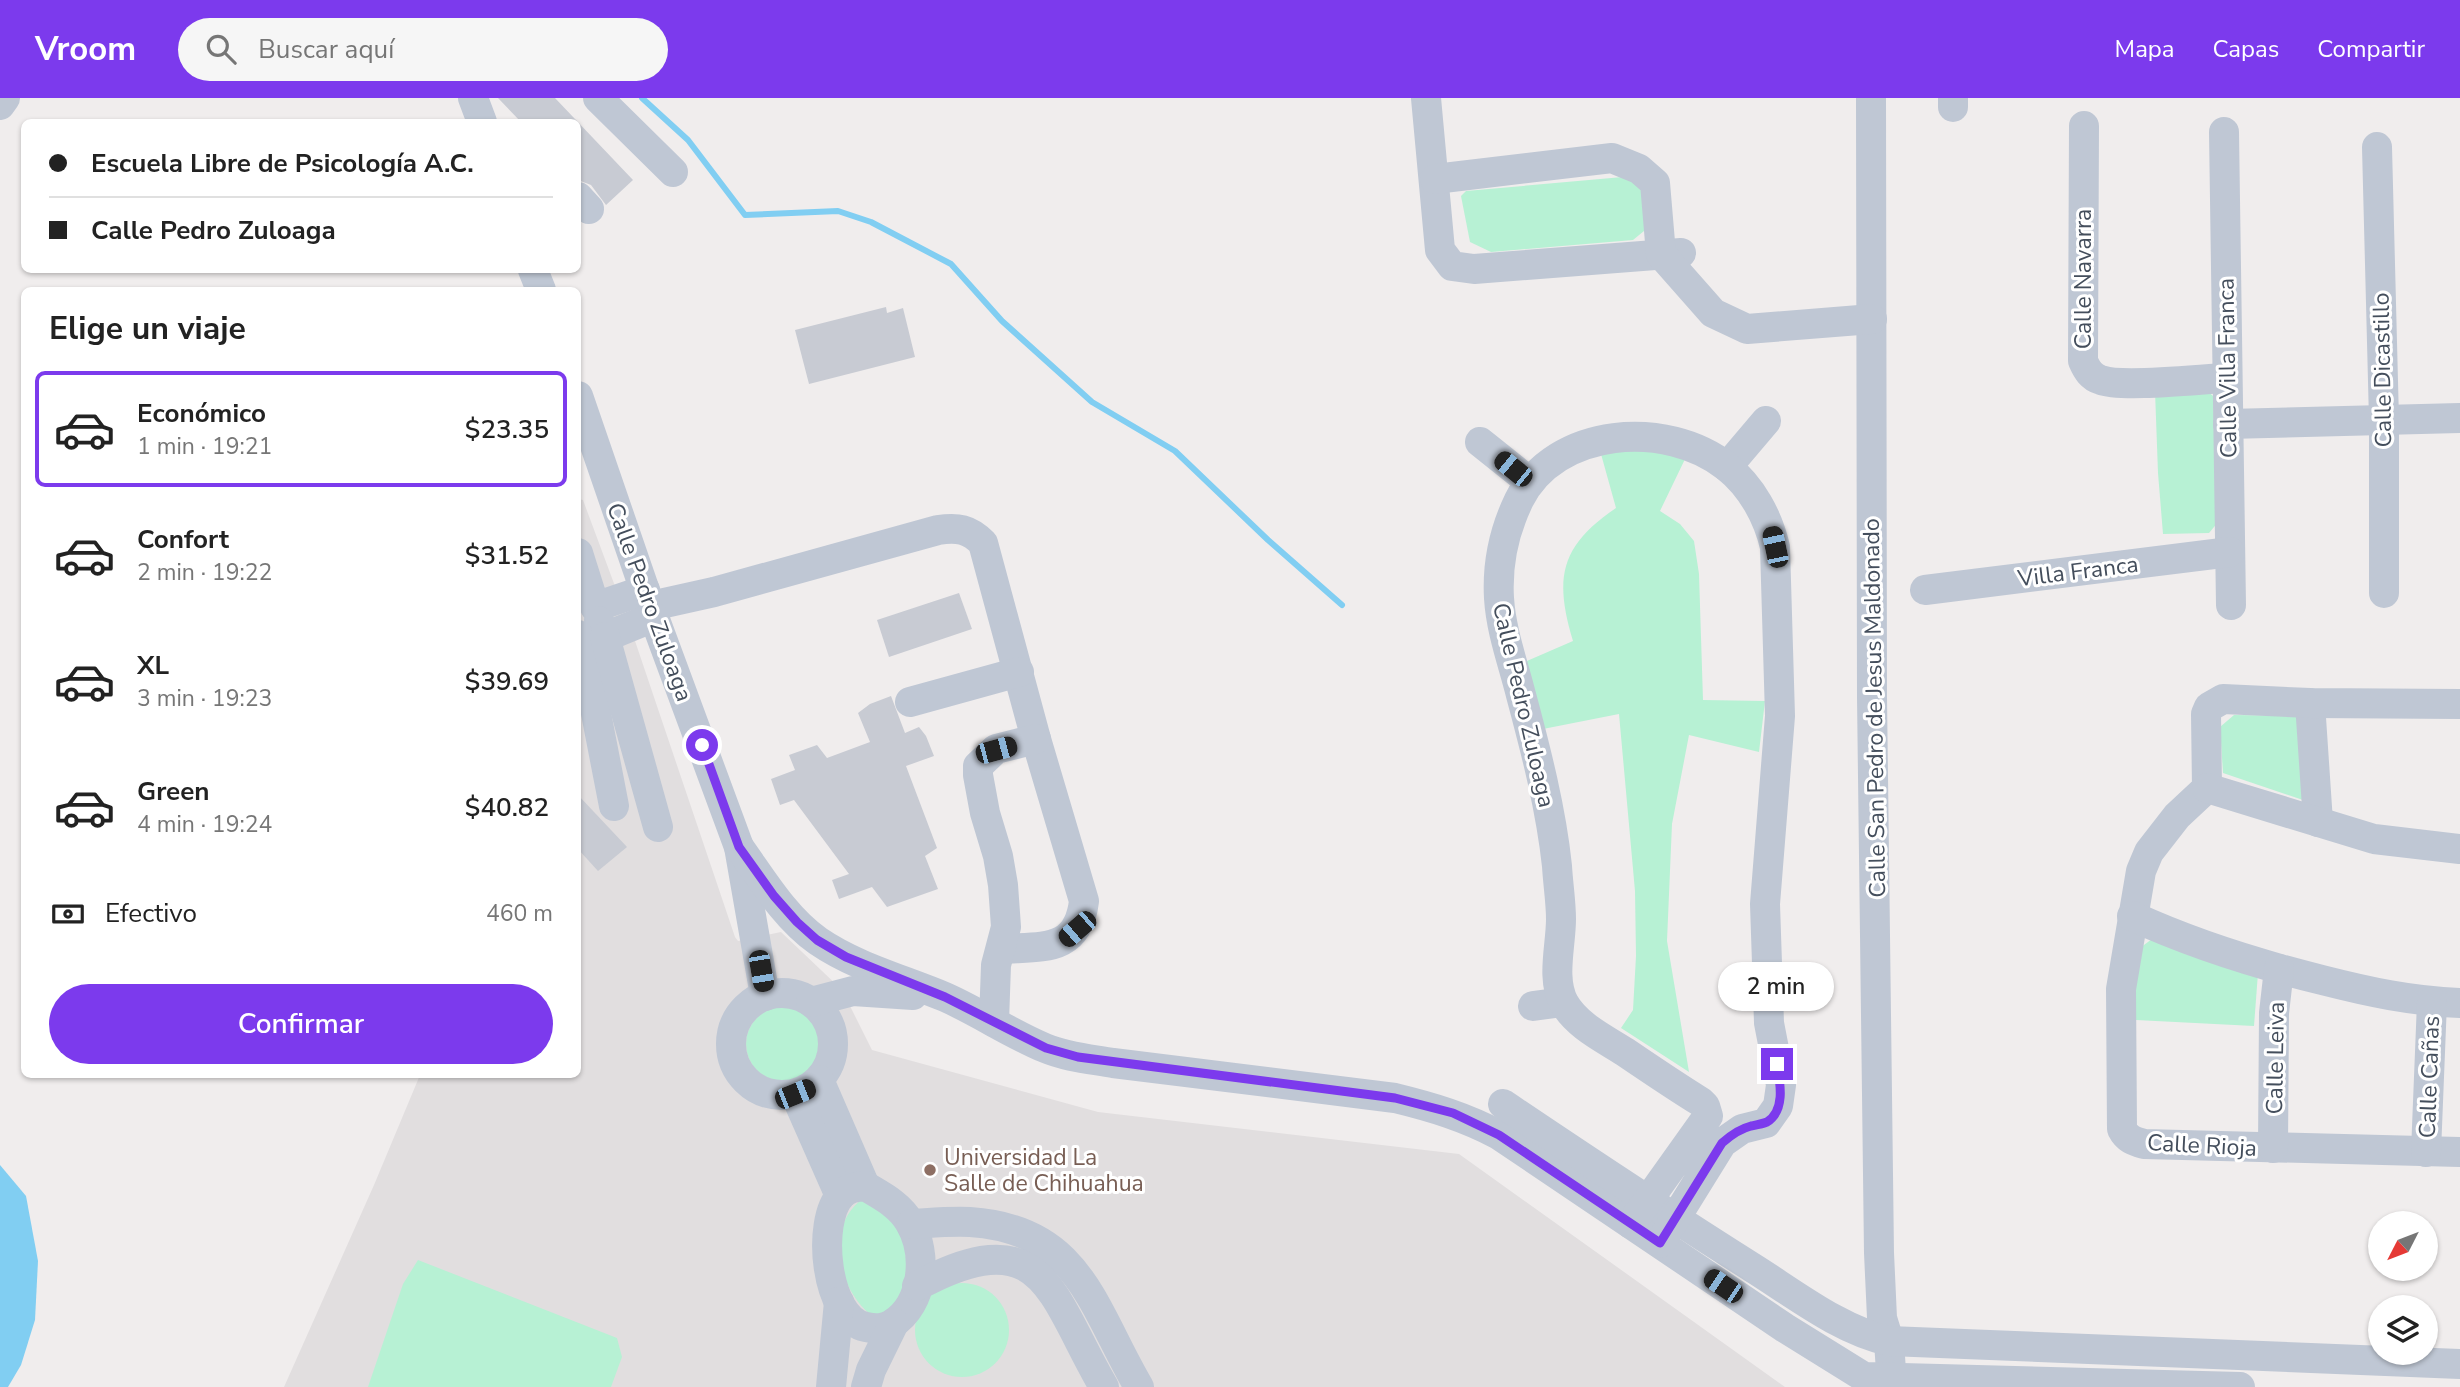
<!DOCTYPE html>
<html lang="es">
<head>
<meta charset="utf-8">
<style>
	:root { --surface:#fff; --page:#f6f6f6; --text:#222; --muted:#767676; --line:#e0e0e0; --accent:#7c3aed }
	body { margin:0; font-family:"Nunito Sans",sans-serif; background:var(--page); color:var(--text); height:100vh; display:flex; flex-direction:column; font-size:26px; white-space:nowrap }
	* { box-sizing:border-box; margin:0 }
	p { font-size:23px; color:var(--muted) }
	.icon { flex:none; width:38px; height:38px; fill:none; stroke:currentColor; stroke-width:2; stroke-linecap:round; stroke-linejoin:round }
	.map { position:relative; flex:1; overflow:hidden }
	.side { position:absolute; left:21px; top:189px; width:560px; height:791px; display:flex; flex-direction:column; background:var(--surface); border-radius:10px; box-shadow:0 2px 5px #0004 }
	.side>* { flex:none }
	.guide { position:absolute; left:21px; top:21px; width:560px; height:154px; border-radius:10px; box-shadow:0 2px 5px #0004; display:grid; align-content:center; height:154px; padding:0 28px; background:var(--surface) }
	.needle { width:46px; rotate:228deg }
	.controls { position:absolute; left:2368px; top:1113px; display:grid; gap:14px }
	.controls a { display:grid; place-items:center; width:70px; height:70px; border-radius:50%; background:var(--surface); box-shadow:0 2px 5px #0004; font-size:35px }
	.end { position:absolute; width:32px; height:32px; margin:-16px; border:9px solid #7c3aed; background:#fff; box-shadow:0 0 0 4px #fff }
	.from { border-radius:50% }
	.bubble { position:absolute; height:49px; border-radius:24px; background:var(--surface); box-shadow:0 2px 5px #0004; font-size:23px; font-weight:600; line-height:49px; text-align:center }
	.car { position:absolute; width:21px; height:42px; margin:-21px -10px; border-radius:9px; box-shadow:0 0 5px 2px #0007; background:linear-gradient(#222 24%,#8ab4d8 0 40%,#222 0 76%,#8ab4d8 0 86%,#222 0) }
	.guide b { display:flex; align-items:center; gap:24px; height:66px; font-size:26px }
	.guide b+b { border-top:2px solid var(--line) }
	.guide i { width:18px; height:18px; background:var(--text) }
	ul { padding:0; list-style:none }
	li { display:flex; align-items:center; gap:21px; height:116px; margin:0 14px 10px; padding:0 14px; border:4px solid transparent; border-radius:10px }
	li div { flex:1 }
	li b { display:block; font-size:26px }
	li em { font-style:normal; font-weight:600 }
	li.current { border-color:var(--accent) }
	li>.icon { width:63px; height:63px; stroke-width:1.5 }
	h2 { padding:0 28px; font-size:32px; line-height:84px }
	.pay { display:flex; align-items:center; gap:18px; height:77px; padding:0 28px; font-size:26px }
	.pay p { margin-inline-start:auto }
	.action { display:flex; gap:14px; margin-top:auto; padding:14px 28px }
	.action a { flex:1; height:80px; border-radius:42px; background:var(--accent); color:#fff; font-size:28px; font-weight:600; line-height:80px; text-align:center }
	header { display:flex; align-items:center; gap:42px; box-sizing:border-box; height:98px; padding:0 35px; background:var(--accent); color:#fff }
	header strong { font-size:33px }
	nav { display:flex; gap:38px; margin-inline-start:auto; font-size:24px }
	.search { width:490px; height:63px; background:var(--page); display:flex; align-items:center; gap:18px; box-sizing:border-box; padding:0 24px; border-radius:38px; color:var(--muted); font-size:26px }
	.map>svg:first-child { display:block }
	.education { fill:#e1dedf }
	.green { fill:#b7f1d4 }
	.water { fill:#81cef2 }
	.lines { fill:none; stroke-linecap:round; stroke-linejoin:round }
	.stream { stroke:#81cef2; stroke-width:6 }
	.building { fill:#c8cbd3 }
	.minor { stroke:#bfc7d4; stroke-width:30 }
	.route { stroke:#7c3aed; stroke-width:9 }
	.education-dot { fill:#8d6e63; stroke:#fff; stroke-width:2.5 }
	.labels { text-anchor:middle; stroke-width:6; stroke-linejoin:round; paint-order:stroke }
	.street-label { font-size:23px; fill:#444e5c; stroke:#fff }
	.education-label { font-size:23px; fill:#785e54; stroke:#fff; text-anchor:start }
</style>
</head>
<body>
<header>
<strong>Vroom</strong>
<div class="search"><svg class="icon" aria-label="search" viewBox="0 0 24 24"><circle cx="10" cy="10" r="6"/><path d="M15 15l6 6"/></svg>Buscar aquí</div>
<nav><a>Mapa</a><a>Capas</a><a>Compartir</a></nav>
</header>
<div class="map">
<svg width="2460" height="1289" viewBox="0 0 2460 1289">
	<rect width="100%" height="100%" fill="#f0eded"/>
	<path class="education" d="M578,401l5,1 49,132 103,305 3,4 43,-9 61,58 30,60 226,62 361,42 326,233h-1501l90,-202 46,-110 158,-1z"/>
	<g class="green">
		<path d="M1634,78l10,10v45l-11,9 -142,12 -21,-10 -9,-46 5,-5z"/>
		<path d="M2204,290l9,8 6,125 -10,12 -46,1 -5,-61 -3,-82z"/>
		<path d="M1639,349l47,10 -26,54 20,13 14,17 5,33 4,126 62,1 -6,51 -70,-17 -17,89 -5,117 22,131 -68,-44 12,-18 3,-54 -1,-65 -16,-177 -76,15 -21,-66 51,-22c-19,-63 -13,-95 43,-133l-15,-54z"/>
		<path d="M2234,617l63,1 6,84 -80,-27 -3,-46z"/>
		<path d="M2152,841l106,34 -4,53 -118,-6v-69z"/>
		<circle cx="783" cy="946" r="37"/>
		<path d="M864,1100l28,16 12,29 4,30 -13,39 -24,3c-34,-27 -47,-90 -7,-117z"/>
		<path d="M418,1162l199,78 5,19 -11,30h-243l35,-103z"/>
		<circle cx="962" cy="1232" r="47"/>
	</g>
	<path class="water" d="M0,1067l26,31 12,65 -3,59 -14,45 -13,22h-8z"/>
	<g class="lines">
		<path class="stream" d="M642,0l46,42 57,75 93,-4 33,11 80,42 51,57 90,81 83,49 93,89 74,65"/>
	</g>
	<g class="building">
		<path d="M498,0h57l78,82 -27,25 -15,-20 -13,-5v-58h-57z"/>
		<path d="M886,209l1,6 16,-5 12,49 -106,27 -14,-54z"/>
		<path d="M959,495l13,36 -83,28 -12,-37z"/>
		<path d="M891,598l14,37 14,-6 7,9 8,20 -28,10 31,82 -12,8 13,33 -51,18 -15,-20 -33,12 -7,-19 17,-6 -55,-74 -14,5 -9,-26 24,-9 -6,-15 28,-10 10,13 43,-16 -12,-29 12,-9z"/>
		<path d="M578,697l49,52 -29,24 -20,-22z"/>
	</g>
	<g class="lines">
		<g class="minor">
			<path d="M473,0l9,24"/>
			<path d="M598,0l75,74"/>
			<path d="M1426,0l14,152 12,16 22,3 207,-16"/>
			<path d="M1871,0l1,599 7,556 3,65 7,23 3,46"/>
			<path d="M1953,0v9"/>
			<path d="M0,7l5,-7"/>
			<path d="M2084,28l-1,235c4,9 8,16 18,19 21,8 100,-1 126,-2"/>
			<path d="M2224,34l7,473"/>
			<path d="M2377,49l7,273v173"/>
			<path d="M1435,81l177,-21 27,11 16,14 6,71 52,59 34,16 125,-10"/>
			<path d="M578,99l11,12"/>
			<path d="M533,172l8,20"/>
			<path d="M578,298l76,221 85,230 26,149"/>
			<path d="M2228,326l232,-6"/>
			<path d="M1480,344l50,40"/>
			<path d="M1727,369l39,-46"/>
			<path d="M578,455l17,54 50,-17"/>
			<path d="M1925,492l305,-38"/>
			<path d="M651,508l63,-14 224,-62c20,-3 31,-1 45,13l53,196 48,162c-6,52 -42,45 -83,48"/>
			<path d="M599,523l6,16 49,-20"/>
			<path d="M578,537l10,37 26,134"/>
			<path d="M605,539l53,190"/>
			<path d="M910,604l109,-30"/>
			<path d="M2310,605l8,119"/>
			<path d="M2460,606l-150,-1 -87,-4 -14,8 -3,7 1,74 -30,28 -28,36 -8,19 -20,118 1,140c5,10 12,12 22,15l316,8"/>
			<path d="M2207,690l167,51 86,10"/>
			<path d="M739,749c23,32 46,71 79,94 38,26 84,38 127,56 34,15 66,37 100,51 21,9 45,11 68,15l282,35c37,9 70,19 104,37l286,193 79,49 376,10"/>
			<path d="M2132,818c61,28 125,48 190,64 47,12 89,21 138,23"/>
			<circle cx="782" cy="946" r="51"/>
			<path d="M811,904l42,-11 60,4"/>
			<path d="M1533,908l30,-4"/>
			<path d="M994,924l2,-57 10,-38 -3,-42 -5,-29 -13,-43 -7,-38v-9l18,-17 40,-10"/>
			<path d="M819,982l46,106"/>
			<path d="M795,996l45,102"/>
			<path d="M1503,1006c83,56 166,111 250,164 43,27 87,62 136,73l571,23"/>
			<path d="M2273,1050l1,-135 5,-44"/>
			<path d="M2426,1054l6,-150"/>
			<path d="M865,1088c17,10 35,19 45,37 18,31 14,81 -18,101 -9,5 -16,5 -26,3 -41,-8 -50,-106 -25,-132 7,-7 14,-8 24,-9z"/>
			<path d="M911,1126c19,-1 39,-3 59,-2 110,7 122,85 169,165"/>
			<path d="M1631,1126l77,-108 -3,-10 -4,-4c-26,-16 -51,-33 -76,-50 -20,-13 -48,-26 -61,-49 -13,-25 -3,-57 -3,-84 0,-17 -3,-35 -4,-53 -6,-57 -21,-115 -36,-171 -8,-32 -20,-64 -22,-97 -2,-35 5,-67 20,-98 36,-73 148,-81 208,-33 25,20 41,50 48,80l5,169 -15,188 4,119 12,62 -3,21 -12,17 -24,6 -20,14 -62,100"/>
			<path d="M917,1188c128,-69 133,9 187,101"/>
			<path d="M831,1289l8,-85"/>
			<path d="M866,1289l5,-17 23,-47"/>
		</g>
	</g>
	<g class="lines">
		<path class="route" d="M702,647l37,102 35,49 23,26 20,18 29,17 99,40 101,51 32,9 317,41 58,15 46,22 161,108 62,-100c9,-8 17,-14 29,-17 5,-1 11,-2 16,-4 19,-12 13,-40 10,-58"/>
	</g>
	<circle class="education-dot" cx="930" cy="1072" r="7"/>
	<g class="labels">
		<g class="street-label">
			<text transform="translate(2083 181) rotate(-90)" y="8">Calle Navarra</text>
			<text transform="translate(2227 270) rotate(-91)" y="8">Calle Villa Franca</text>
			<text transform="translate(2382 272) rotate(-91)" y="8">Calle Dicastillo</text>
			<text transform="translate(2078 473) rotate(-7)" y="8">Villa Franca</text>
			<text transform="translate(650 504) rotate(70)" y="8">Calle Pedro Zuloaga</text>
			<text transform="translate(1524 607) rotate(77)" y="8">Calle Pedro Zuloaga</text>
			<text transform="translate(1874 610) rotate(-91)" y="8">Calle San Pedro de Jesus Maldonado</text>
			<text transform="translate(2275 960) rotate(-89)" y="8">Calle Leiva</text>
			<text transform="translate(2429 979) rotate(-88)" y="8">Calle Cañas</text>
			<text transform="translate(2202 1047) rotate(3)" y="8">Calle Rioja</text>
		</g>
		<g class="education-label">
			<text x="944" y="1067">Universidad La<tspan x="944" dy="26">Salle de Chihuahua</tspan></text>
		</g>
	</g>
</svg>
<div class="controls">
<a><svg class="needle" viewBox="-14 -14 28 28"><path d="M0-13l5 13h-10z" fill="#e53935"/><path d="M0 13l5-13h-10z" fill="#767676"/></svg></a>
<a><svg class="icon" aria-label="layers" viewBox="0 0 24 24"><path d="M12 4l9 5-9 5-9-5zM3 14l9 5 9-5"/></svg></a>
</div>
<i class="end from" style="left:702px;top:647px"></i>
<i class="end" style="left:1777px;top:966px"></i>
<div class="bubble" style="left:1718px;top:864px;width:116px">2 min</div>
<i class="car" style="left:1513px;top:371px;rotate:309deg"></i>
<i class="car" style="left:1775px;top:449px;rotate:348deg"></i>
<i class="car" style="left:996px;top:652px;rotate:75deg"></i>
<i class="car" style="left:1077px;top:831px;rotate:229deg"></i>
<i class="car" style="left:761px;top:873px;rotate:170deg"></i>
<i class="car" style="left:795px;top:996px;rotate:68deg"></i>
<i class="car" style="left:1723px;top:1188px;rotate:304deg"></i>
<div class="guide">
<b><i class="from"></i>Escuela Libre de Psicología A.C.</b>
<b><i></i>Calle Pedro Zuloaga</b>
</div>
<section class="side">
<h2>Elige un viaje</h2>
<ul>
<li class="current"><svg class="icon" aria-label="car" viewBox="0 0 24 24"><path d="M5 17H2v-5l4-1 3-4h7l3 4 3 1v5h-3M9 17h6M6 11h13"/><circle cx="7" cy="17" r="2"/><circle cx="17" cy="17" r="2"/></svg><div><b>Económico</b><p>1 min · 19:21</p></div><em>$23.35</em></li>
<li><svg class="icon" aria-label="car" viewBox="0 0 24 24"><path d="M5 17H2v-5l4-1 3-4h7l3 4 3 1v5h-3M9 17h6M6 11h13"/><circle cx="7" cy="17" r="2"/><circle cx="17" cy="17" r="2"/></svg><div><b>Confort</b><p>2 min · 19:22</p></div><em>$31.52</em></li>
<li><svg class="icon" aria-label="car" viewBox="0 0 24 24"><path d="M5 17H2v-5l4-1 3-4h7l3 4 3 1v5h-3M9 17h6M6 11h13"/><circle cx="7" cy="17" r="2"/><circle cx="17" cy="17" r="2"/></svg><div><b>XL</b><p>3 min · 19:23</p></div><em>$39.69</em></li>
<li><svg class="icon" aria-label="car" viewBox="0 0 24 24"><path d="M5 17H2v-5l4-1 3-4h7l3 4 3 1v5h-3M9 17h6M6 11h13"/><circle cx="7" cy="17" r="2"/><circle cx="17" cy="17" r="2"/></svg><div><b>Green</b><p>4 min · 19:24</p></div><em>$40.82</em></li>
</ul>
<div class="pay"><svg class="icon" aria-label="cash" viewBox="0 0 24 24"><path d="M3 7h18v10H3z"/><circle cx="12" cy="12" r="2"/></svg>Efectivo<p>460 m</p></div>
<div class="action"><a>Confirmar</a></div>
</section>
</div>
</body>
</html>
